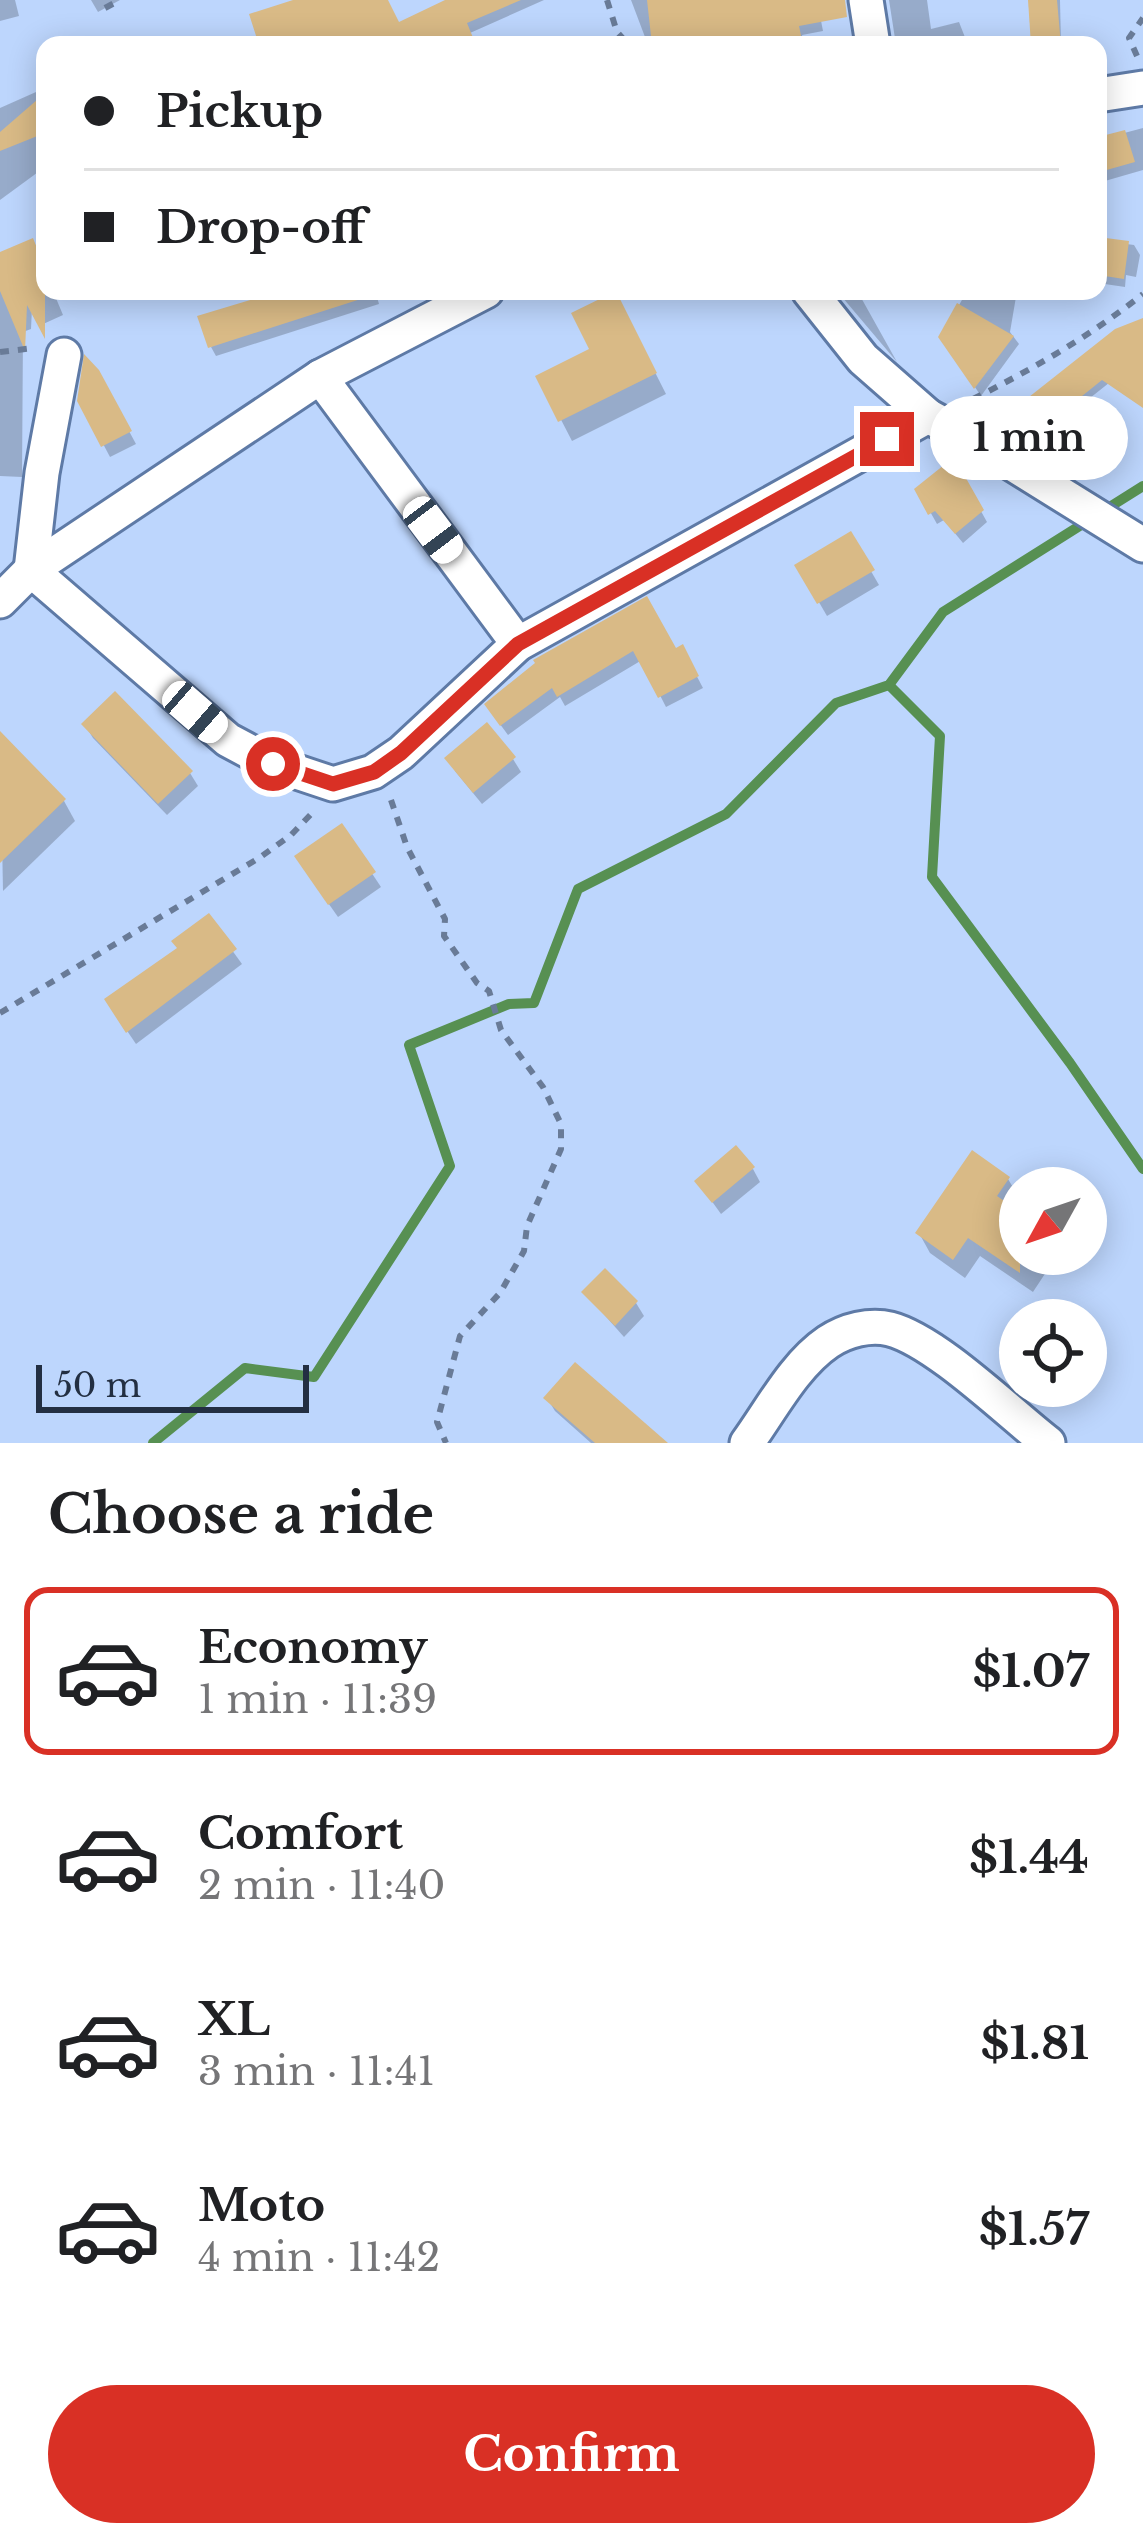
<!DOCTYPE html>
<html lang="en">
<head>
<meta charset="utf-8">
<style>
	:root { --surface:#fff; --page:#f6f6f6; --text:#202124; --muted:#757577; --line:#e0e0e0; --accent:#d93025 }
	body { margin:0; font-family:"Libre Baskerville",serif; background:var(--page); color:var(--text); height:100vh; display:flex; flex-direction:column; font-size:45px; white-space:nowrap }
	* { box-sizing:border-box; margin:0 }
	p { font-size:39px; color:var(--muted) }
	.icon { flex:none; width:66px; height:66px; fill:none; stroke:currentColor; stroke-width:2; stroke-linecap:round; stroke-linejoin:round }
	.map { position:relative; height:1443px; overflow:hidden }
	.panel { display:flex; flex-direction:column; background:var(--surface); flex:1 }
	.panel>* { flex:none }
	.banner { position:absolute; left:36px; top:36px; width:1071px; height:264px; border-radius:24px; box-shadow:0 6px 30px #0003; display:grid; align-content:center; height:264px; padding:0 48px; background:var(--surface) }
	.needle { width:78px; rotate:230deg }
	.tools { position:absolute; left:999px; top:1167px; display:grid; gap:24px }
	.tools a { display:grid; place-items:center; width:108px; height:108px; border-radius:50%; background:var(--surface); box-shadow:0 6px 30px #0003; font-size:60px }
	.scale { position:absolute; left:36px; bottom:30px; width:273px; box-sizing:border-box; padding-left:12px; border:6px solid #232f42; border-top:0; font-size:33px; line-height:42px; white-space:nowrap; color:#232f42; -webkit-text-stroke:9px #bdd6fd; paint-order:stroke }
	.end { position:absolute; width:54px; height:54px; margin:-27px; border:15px solid #d93025; background:#fff; box-shadow:0 0 0 6px #fff }
	.from { border-radius:50% }
	.bubble { position:absolute; height:84px; border-radius:42px; background:var(--surface); box-shadow:0 6px 30px #0003; font-size:39px; font-weight:700; line-height:84px; text-align:center }
	.car { position:absolute; width:36px; height:72px; margin:-36px -18px; border-radius:15px; box-shadow:0 0 9px 3px #0007; background:linear-gradient(#fff 24%,#345 0 40%,#fff 0 76%,#345 0 86%,#fff 0) }
	.banner b { display:flex; align-items:center; gap:42px; height:114px; font-size:45px }
	.banner b+b { border-top:3px solid var(--line) }
	.banner i { width:30px; height:30px; background:var(--text) }
	ul { padding:0; list-style:none }
	li { display:flex; align-items:center; gap:36px; height:168px; margin:0 24px 18px; padding:0 24px; border:6px solid transparent; border-radius:24px }
	li div { flex:1 }
	li b { display:block; font-size:45px }
	li em { font-style:normal; font-weight:700 }
	li.current { border-color:var(--accent) }
	li>.icon { width:108px; height:108px; stroke-width:1.5 }
	h2 { padding:0 48px; font-size:54px; line-height:144px }
	.action { display:flex; gap:24px; margin-top:auto; padding:24px 48px }
	.action a { flex:1; height:138px; border-radius:72px; background:var(--accent); color:#fff; font-size:48px; font-weight:700; line-height:138px; text-align:center }
	.map>svg:first-child { display:block }
	.shadow { fill:#0003 }
	.lines { fill:none; stroke-linecap:round; stroke-linejoin:round }
	.stream { stroke:#579052; stroke-width:10 }
	.building { fill:#d9ba86 }
	.street-casing { stroke:#5e7aa6; stroke-width:39 }
	.path { stroke:#697b97; stroke-width:6; stroke-dasharray:9 9; stroke-linecap:butt }
	.street { stroke:#fff; stroke-width:33 }
	.route { stroke:#d93025; stroke-width:15 }
</style>
</head>
<body>
<div class="map">
<svg width="1143" height="1443" viewBox="0 0 1143 1443">
	<rect width="100%" height="100%" fill="#bdd6fd"/>
	<g class="shadow">
		<path d="M0,0h15l4,16 -19,5z"/>
		<path d="M91,0h29l-22,12z"/>
		<path d="M452,0h92l-74,33 5,12h-28z"/>
		<path d="M631,0h186l6,31 -21,4 2,10h-156z"/>
		<path d="M889,0h38l4,29 28,-7 9,23h-72z"/>
		<path d="M1030,0h30l1,45h-27z"/>
		<path d="M242,36l5,9h-39z"/>
		<path d="M45,88v79l-45,33v-92z"/>
		<path d="M1143,128v42l-45,13v-14h7l-7,-29z"/>
		<path d="M1098,240l36,5 6,10 -4,22 -10,-2 -1,12 -27,-4z"/>
		<path d="M0,255l45,16v20h8l10,24 -22,10 -9,-17 -1,21 -8,3 -1,145 -22,-1z"/>
		<path d="M289,291h107l-19,6 2,7 -163,52 -5,-9z"/>
		<path d="M837,291h27l-5,3 38,68z"/>
		<path d="M967,291h50l-7,41 9,12 -38,52 -40,-59z"/>
		<path d="M626,315l40,79 -94,47 -33,-64 54,-26z"/>
		<path d="M1115,333l-1,46 -67,53 4,6 -20,14 -7,-4 -19,-28z"/>
		<path d="M97,372l39,72 -26,13 -30,-57z"/>
		<path d="M953,461l34,61 -24,21 -19,-23 -7,4 -19,-34z"/>
		<path d="M850,535l29,50 -52,31 -29,-50z"/>
		<path d="M646,600l29,52 7,-4 21,40 -37,19 -24,-47 -77,46 -5,-9 -52,38 -14,-19z"/>
		<path d="M85,725l105,48 8,13 -31,29 -74,-77z"/>
		<path d="M0,736l64,65 11,20 -72,70z"/>
		<path d="M513,759l8,13 -39,32 -27,-33z"/>
		<path d="M341,827l40,60 -43,30 -33,-47z"/>
		<path d="M208,917l34,47 -106,80 -21,-31z"/>
		<path d="M753,1169l7,13 -39,32 -23,-32z"/>
		<path d="M1008,1179l12,20 -8,11 8,5v39h38l-25,38 -53,-36 -15,22 -35,-25 -11,-20z"/>
		<path d="M585,1293l51,10 8,13 -20,21z"/>
		<path d="M1086,1333l18,17 -18,23z"/>
		<path d="M547,1398l112,45h-68l-36,-32z"/>
	</g>
	<g class="lines">
		<g class="stream">
			<path d="M889,685l51,51 -8,141 138,186 73,106"/>
			<path d="M153,1443l92,-75 69,9 136,-211 -41,-121 100,-41 25,-1 44,-114 148,-75 110,-111 53,-18 54,-73 200,-126"/>
		</g>
	</g>
	<g class="building">
		<path d="M293,0h95l11,22 46,-22h76l-54,23 9,22h-217l-10,-31z"/>
		<path d="M647,0h198l2,17 -48,9 4,19h-151z"/>
		<path d="M1028,0h29l4,45h-30z"/>
		<path d="M45,93v40l-45,18v-19z"/>
		<path d="M1125,130l10,32 -32,9 -5,-34z"/>
		<path d="M1098,237l31,4 -5,38 -26,-4z"/>
		<path d="M33,238l12,30v71l-18,-34 -2,46 -25,-60v-39z"/>
		<path d="M280,291h86l1,6 -159,51 -11,-32z"/>
		<path d="M616,291l41,82 -99,49 -23,-46 54,-27 -18,-36z"/>
		<path d="M957,303l57,33 -40,53 -36,-52z"/>
		<path d="M1143,318v90l-41,-28 -56,45 4,6 -23,17 -10,-6 -16,-23 114,-90z"/>
		<path d="M84,354l15,16 33,61 -31,16 -24,-46z"/>
		<path d="M954,457l30,53 -29,24 -20,-23 -7,4 -14,-26z"/>
		<path d="M851,531l24,39 -58,34 -23,-39z"/>
		<path d="M647,596l29,52 7,-4 16,32 -41,22 -25,-47 -76,46 -5,-9 -52,38 -16,-22 51,-41 -2,-3z"/>
		<path d="M115,691l78,80 -35,33 -77,-80z"/>
		<path d="M487,722l29,35 -43,36 -29,-35z"/>
		<path d="M0,731l66,68 -66,64z"/>
		<path d="M342,823l34,49 -48,33 -34,-49z"/>
		<path d="M209,913l28,36 -111,84 -22,-34 73,-51 -6,-7z"/>
		<path d="M736,1145l19,22 -43,36 -18,-22z"/>
		<path d="M972,1150l38,27 -13,19 23,16v61l-52,-35 -15,22 -38,-27z"/>
		<path d="M605,1268l33,33 -23,25 -34,-34z"/>
		<path d="M575,1362l93,81h-73l-52,-45z"/>
	</g>
	<g class="lines">
		<g class="street-casing">
			<g id="street">
				<path d="M866,0l7,45"/>
				<path d="M1098,95l45,-7"/>
				<path d="M320,377l198,267"/>
				<path d="M928,416l54,29 161,100"/>
				<path d="M31,570l197,170 45,24 60,20 40,-12 28,-19 117,-109 410,-228 -65,-57 -54,-68"/>
				<path d="M31,570l11,-97 22,-118"/>
				<path d="M0,601l31,-31 289,-193 166,-86"/>
				<path d="M747,1443c24,-33 47,-78 81,-101 18,-12 42,-18 62,-13 46,12 118,83 158,114"/>
			</g>
		</g>
		<g class="path">
			<path d="M607,0l10,32 12,13"/>
			<path d="M105,8l15,-8"/>
			<path d="M1137,56l-8,-18 14,-20"/>
			<path d="M0,352l34,-4"/>
			<path d="M973,399c60,-30 117,-63 170,-105"/>
			<path d="M391,800l16,47 38,72 -1,17 33,47 12,8 12,39 42,57 18,37v25l-34,77 -3,25 -24,42 -40,43 -23,86 9,21"/>
			<path d="M0,1013l259,-155 32,-23 23,-24"/>
		</g>
		<use href="#street" class="street"/>
	</g>
	<g class="lines">
		<path class="route" d="M273,764l60,20 41,-12 27,-19 117,-109 369,-205"/>
	</g>
</svg>
<div class="tools">
<a><svg class="needle" viewBox="-14 -14 28 28"><path d="M0-13l5 13h-10z" fill="#e53935"/><path d="M0 13l5-13h-10z" fill="#757577"/></svg></a>
<a><svg class="icon" aria-label="locate" viewBox="0 0 24 24"><circle cx="12" cy="12" r="6"/><path d="M12 2v4M12 18v4M2 12h4M18 12h4"/></svg></a>
</div>
<div class="scale">50 m</div>
<i class="end from" style="left:273px;top:764px"></i>
<i class="end" style="left:887px;top:439px"></i>
<div class="bubble" style="left:930px;top:396px;width:198px">1 min</div>
<i class="car" style="left:433px;top:530px;rotate:143deg"></i>
<i class="car" style="left:195px;top:712px;rotate:131deg"></i>
<div class="banner">
<b><i class="from"></i>Pickup</b>
<b><i></i>Drop-off</b>
</div>
</div>
<section class="panel">
<h2>Choose a ride</h2>
<ul>
<li class="current"><svg class="icon" aria-label="car" viewBox="0 0 24 24"><path d="M5 17H2v-5l4-1 3-4h7l3 4 3 1v5h-3M9 17h6M6 11h13"/><circle cx="7" cy="17" r="2"/><circle cx="17" cy="17" r="2"/></svg><div><b>Economy</b><p>1 min · 11:39</p></div><em>$1.07</em></li>
<li><svg class="icon" aria-label="car" viewBox="0 0 24 24"><path d="M5 17H2v-5l4-1 3-4h7l3 4 3 1v5h-3M9 17h6M6 11h13"/><circle cx="7" cy="17" r="2"/><circle cx="17" cy="17" r="2"/></svg><div><b>Comfort</b><p>2 min · 11:40</p></div><em>$1.44</em></li>
<li><svg class="icon" aria-label="car" viewBox="0 0 24 24"><path d="M5 17H2v-5l4-1 3-4h7l3 4 3 1v5h-3M9 17h6M6 11h13"/><circle cx="7" cy="17" r="2"/><circle cx="17" cy="17" r="2"/></svg><div><b>XL</b><p>3 min · 11:41</p></div><em>$1.81</em></li>
<li><svg class="icon" aria-label="car" viewBox="0 0 24 24"><path d="M5 17H2v-5l4-1 3-4h7l3 4 3 1v5h-3M9 17h6M6 11h13"/><circle cx="7" cy="17" r="2"/><circle cx="17" cy="17" r="2"/></svg><div><b>Moto</b><p>4 min · 11:42</p></div><em>$1.57</em></li>
</ul>
<div class="action"><a>Confirm</a></div>
</section>
</body>
</html>
